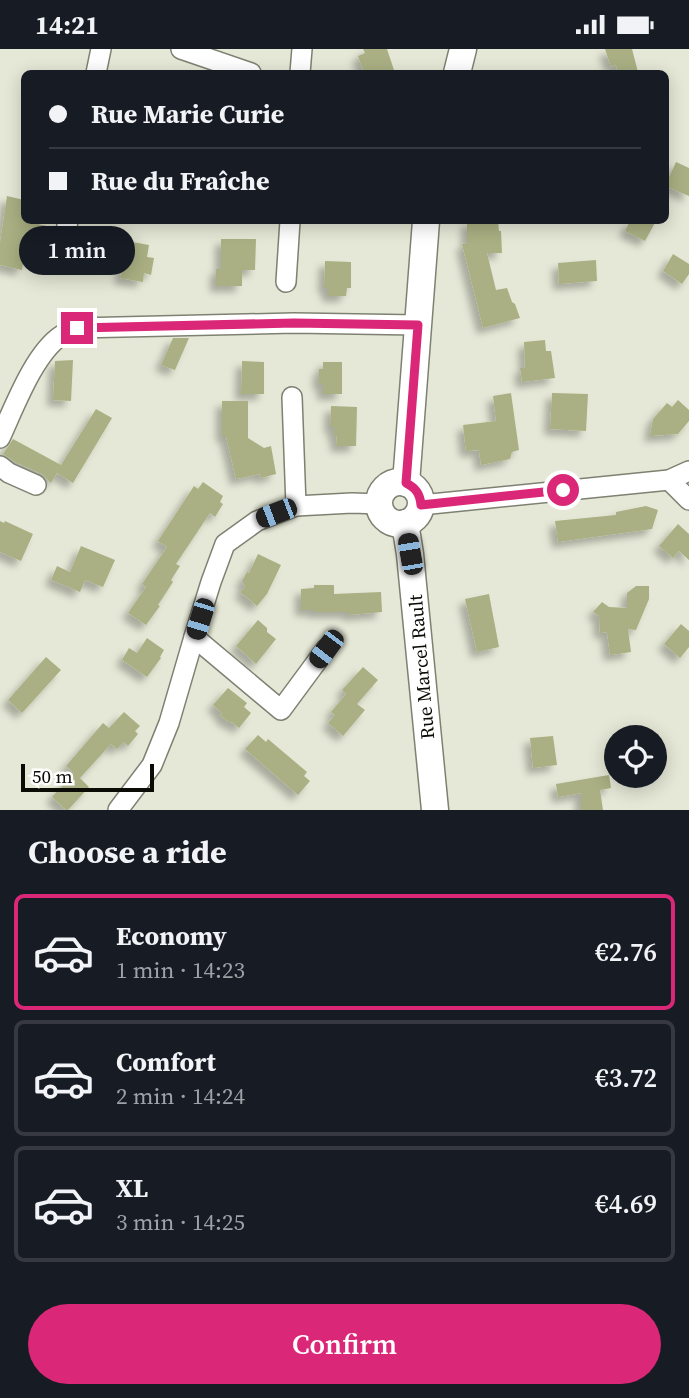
<!DOCTYPE html>
<html lang="en">
<head>
<meta charset="utf-8">
<style>
	:root { --surface:#171b24; --page:#20242c; --text:#f1f3f6; --muted:#9ea1a6; --line:#363941; --accent:#db2777 }
	body { margin:0; font-family:"Source Serif 4",serif; background:var(--page); color:var(--text); height:100vh; display:flex; flex-direction:column; font-size:26px; white-space:nowrap }
	* { box-sizing:border-box; margin:0 }
	p { font-size:23px; color:var(--muted) }
	.icon { flex:none; width:38px; height:38px; fill:none; stroke:currentColor; stroke-width:2; stroke-linecap:round; stroke-linejoin:round }
	.map { position:relative; height:761px; overflow:hidden }
	.panel { display:flex; flex-direction:column; background:var(--surface); flex:1 }
	.panel>* { flex:none }
	.banner { position:absolute; left:21px; top:21px; width:648px; height:154px; border-radius:10px; box-shadow:0 4px 18px #0003; display:grid; align-content:center; height:154px; padding:0 28px; background:var(--surface) }
	.tools { position:absolute; left:604px; top:676px; display:grid; gap:14px }
	.tools a { display:grid; place-items:center; width:63px; height:63px; border-radius:50%; background:var(--surface); box-shadow:0 4px 18px #0003; font-size:35px }
	.scale { position:absolute; left:21px; bottom:18px; width:133px; box-sizing:border-box; padding-left:7px; border:4px solid #0c0c07; border-top:0; font-size:19px; line-height:24px; white-space:nowrap; color:#0c0c07; -webkit-text-stroke:5px #fff; paint-order:stroke }
	.end { position:absolute; width:32px; height:32px; margin:-16px; border:9px solid #db2777; background:#fff; box-shadow:0 0 0 4px #fff }
	.from { border-radius:50% }
	.bubble { position:absolute; height:49px; border-radius:24px; background:var(--surface); box-shadow:0 4px 18px #0003; font-size:23px; font-weight:600; line-height:49px; text-align:center }
	.car { position:absolute; width:21px; height:42px; margin:-21px -10px; border-radius:9px; box-shadow:0 0 5px 2px #0007; background:linear-gradient(#222 24%,#8ab4d8 0 40%,#222 0 76%,#8ab4d8 0 86%,#222 0) }
	.banner b { display:flex; align-items:center; gap:24px; height:66px; font-size:26px }
	.banner b+b { border-top:2px solid var(--line) }
	.banner i { width:18px; height:18px; background:var(--text) }
	ul { padding:0; list-style:none }
	li { display:flex; align-items:center; gap:21px; height:116px; margin:0 14px 10px; padding:0 14px; border:4px solid var(--line); border-radius:10px }
	li div { flex:1 }
	li b { display:block; font-size:26px }
	li em { font-style:normal; font-weight:600 }
	li.current { border-color:var(--accent) }
	li>.icon { width:63px; height:63px; stroke-width:1.5 }
	h2 { padding:0 28px; font-size:32px; line-height:84px }
	.cta { display:flex; gap:14px; margin-top:auto; padding:14px 28px }
	.cta a { flex:1; height:80px; border-radius:42px; background:var(--accent); color:#fff; font-size:28px; font-weight:600; line-height:80px; text-align:center }
	.status { display:flex; justify-content:space-between; align-items:center; height:49px; padding:0 35px; background:var(--surface); direction:ltr }
	.status svg { height:19px; fill:currentColor }
	.map>svg:first-child { display:block }
	.building { fill:#aab083; filter:url(#shadow) }
	.lines { fill:none; stroke-linecap:round; stroke-linejoin:round }
	.street-casing { stroke:#7e8171; stroke-width:22 }
	.secondary-casing { stroke:#7e8171; stroke-width:29 }
	.street { stroke:#fff; stroke-width:19 }
	.secondary { stroke:#fff; stroke-width:26 }
	.route { stroke:#db2777; stroke-width:9 }
	.labels { text-anchor:middle; stroke-width:7; stroke-linejoin:round; paint-order:stroke }
	.street-label { font-size:19px; fill:#0c0c07; stroke:#fff }
</style>
</head>
<body>
<div class="status"><b>14:21</b><svg viewBox="0 0 49 12"><path d="M0 12V9h3v3zM5 12V6h3v6zM10 12V3h3v9zM15 12V0h3v12zM26 1h20v11H26zM47 4h2v5h-2z"/></svg></div>
<div class="map">
<svg width="689" height="761" viewBox="0 0 689 761">
	<defs>
		<filter id="shadow"><feDropShadow dx="-6" dy="6" stdDeviation="3.5" flood-color="#0004"/></filter>
	</defs>
	<rect width="100%" height="100%" fill="#e5e8d6"/>
	<g class="building">
		<path d="M363,0h24l8,24h-31l-6,-17 7,-3z"/>
		<path d="M605,0h27l6,23 -20,1 -2,-8 -5,2z"/>
		<path d="M676,113l13,6v28l-24,-10z"/>
		<path d="M7,147l17,4v21l23,5 -4,24 -20,13 -1,7 -22,-5v-22z"/>
		<path d="M467,172h31l1,10h2l1,22h-15l9,37 11,-2 5,14 3,2 5,14 -37,10 -21,-84 5,-1z"/>
		<path d="M630,172h26l-11,20 -20,-10z"/>
		<path d="M221,190h35l-1,31h-13v16h-26v-17h5z"/>
		<path d="M127,192l22,4 -2,12 7,1 -3,17 -7,-2 -1,9 -23,-4 3,-16 -9,-1 3,-19 10,1z"/>
		<path d="M673,205l16,10v10l-7,10 -19,-13z"/>
		<path d="M596,211l1,21 -38,3 -1,-21z"/>
		<path d="M325,212l26,1v26h-4l-1,8h-18v-8h-4z"/>
		<path d="M173,289h16l-14,32 -14,-5z"/>
		<path d="M545,291l1,11h5l4,27 -33,4 -2,-14h5l-1,-26z"/>
		<path d="M73,311l-2,41 -18,-1 2,-39z"/>
		<path d="M242,312l22,1v32h-23z"/>
		<path d="M323,313h19v32h-19v-10h-4v-15h4z"/>
		<path d="M511,344l8,57 -7,2 -2,7 -29,6 -2,-15 -13,1 -3,-26 33,-4 -3,-25z"/>
		<path d="M552,344l36,1 -2,37 -36,-2z"/>
		<path d="M678,351l11,10v11l-11,13 -28,2 3,-17 14,-16 5,4z"/>
		<path d="M222,352h26v37l16,10 7,-2 5,28 -15,4 -1,-4 -24,5 -10,-43h-4z"/>
		<path d="M331,357l26,1 -1,39h-20l1,-10h-3v-9h-4z"/>
		<path d="M96,360l16,9 -39,65 -16,-10 -6,10 -9,-9 -27,-12 -12,-8 10,-15 48,26z"/>
		<path d="M203,433l20,14 -3,6 3,2 -8,13 -5,-4 -34,51 4,2 -9,14 2,2 -15,23 2,1 -14,19 -18,-12 18,-26 -4,-3 25,-37 -9,-6 36,-55 4,3z"/>
		<path d="M646,457l12,4 -6,19 -94,13 -3,-21 61,-6v-3z"/>
		<path d="M0,472l4,2 1,-2 28,13 -12,27 -21,-9z"/>
		<path d="M678,475l11,10v26l-10,-9 -6,7 -14,-12z"/>
		<path d="M81,497l34,14 -12,27 -18,-7 -5,12 -29,-12 6,-14 13,6z"/>
		<path d="M258,505l23,11 -14,29 -10,12 -17,-14 5,-5 -3,-6 5,-9 2,1z"/>
		<path d="M314,536h20v9l47,-2 1,20 -33,3v-3h-35v-2h-13v-21l13,-1z"/>
		<path d="M636,537h13v13l-13,31 -8,-1 3,23 -21,3 -3,-23 -7,1 -1,-17 -6,-4 9,-10 7,5 18,1v-15z"/>
		<path d="M489,545l10,53 -22,5 -12,-53z"/>
		<path d="M258,571l9,8v4l9,7 -20,25 -20,-18z"/>
		<path d="M681,575l8,7v16l-9,11 -16,-14z"/>
		<path d="M147,589l17,12 -4,7 1,1 -14,19 -25,-17 7,-12 8,5z"/>
		<path d="M46,608l15,13 -39,43 -14,-13z"/>
		<path d="M363,618l15,13 -21,24 8,6 -22,26 -15,-13 7,-8 -4,-3 15,-18 -4,-4z"/>
		<path d="M228,639l19,15 -3,4 7,6 -12,15 -7,-6 -2,1 -10,-8 2,-2 -9,-8z"/>
		<path d="M124,663l16,14 -5,5 3,3 -10,12 -4,-4 -7,7 -6,-5 -31,34 9,9 -21,23h-2l-14,-13 22,-24 -8,-7 37,-43 6,5z"/>
		<path d="M258,686l8,7 2,-3 39,33 -3,4 6,5 -12,14 -53,-46z"/>
		<path d="M553,687l4,29 -24,3 -3,-30z"/>
		<path d="M609,726l2,13 -11,2 3,20h-22v-17l-23,4 -2,-13z"/>
	</g>
	<g class="lines">
		<g class="street-casing">
			<g id="street">
				<path d="M181,0l70,24"/>
				<path d="M96,24l5,-24"/>
				<path d="M300,24l2,-24"/>
				<path d="M60,211l8,-39"/>
				<path d="M286,233l4,-61"/>
				<path d="M292,348l4,109"/>
				<path d="M0,389c14,-30 34,-85 62,-103 5,-2 10,-4 15,-7l217,-5 124,2"/>
				<path d="M0,417l9,7 27,12"/>
				<path d="M669,431l20,20"/>
				<path d="M421,456l248,-25 20,-9"/>
				<path d="M194,588l87,73 45,-61"/>
				<path d="M118,761l34,-45 17,-42 25,-86 17,-55 14,-38 32,-23 39,-15 56,-3 28,1"/>
			</g>
		</g>
		<g class="secondary-casing">
			<g id="secondary">
				<path d="M457,24l6,-24"/>
				<circle cx="400" cy="454" r="21"/>
				<path d="M406,434l20,-262"/>
				<path d="M405,474l5,31 25,256"/>
			</g>
		</g>
		<use href="#street" class="street"/>
		<use href="#secondary" class="secondary"/>
	</g>
	<g class="lines">
		<path class="route" d="M77,279l217,-5 124,2 -12,158c10,5 14,11 15,22l142,-15"/>
	</g>
	<g class="labels">
		<g class="street-label">
			<text transform="translate(421 618) rotate(-95)" y="7">Rue Marcel Rault</text>
		</g>
	</g>
</svg>
<div class="tools">
<a><svg class="icon" aria-label="locate" viewBox="0 0 24 24"><circle cx="12" cy="12" r="6"/><path d="M12 2v4M12 18v4M2 12h4M18 12h4"/></svg></a>
</div>
<div class="scale">50 m</div>
<i class="end from" style="left:563px;top:441px"></i>
<i class="end" style="left:77px;top:279px"></i>
<div class="bubble" style="left:19px;top:177px;width:116px">1 min</div>
<i class="car" style="left:276px;top:464px;rotate:249deg"></i>
<i class="car" style="left:410px;top:505px;rotate:350deg"></i>
<i class="car" style="left:200px;top:570px;rotate:197deg"></i>
<i class="car" style="left:326px;top:600px;rotate:217deg"></i>
<div class="banner">
<b><i class="from"></i>Rue Marie Curie</b>
<b><i></i>Rue du Fraîche</b>
</div>
</div>
<section class="panel">
<h2>Choose a ride</h2>
<ul>
<li class="current"><svg class="icon" aria-label="car" viewBox="0 0 24 24"><path d="M5 17H2v-5l4-1 3-4h7l3 4 3 1v5h-3M9 17h6M6 11h13"/><circle cx="7" cy="17" r="2"/><circle cx="17" cy="17" r="2"/></svg><div><b>Economy</b><p>1 min · 14:23</p></div><em>€2.76</em></li>
<li><svg class="icon" aria-label="car" viewBox="0 0 24 24"><path d="M5 17H2v-5l4-1 3-4h7l3 4 3 1v5h-3M9 17h6M6 11h13"/><circle cx="7" cy="17" r="2"/><circle cx="17" cy="17" r="2"/></svg><div><b>Comfort</b><p>2 min · 14:24</p></div><em>€3.72</em></li>
<li><svg class="icon" aria-label="car" viewBox="0 0 24 24"><path d="M5 17H2v-5l4-1 3-4h7l3 4 3 1v5h-3M9 17h6M6 11h13"/><circle cx="7" cy="17" r="2"/><circle cx="17" cy="17" r="2"/></svg><div><b>XL</b><p>3 min · 14:25</p></div><em>€4.69</em></li>
</ul>
<div class="cta"><a>Confirm</a></div>
</section>
</body>
</html>
